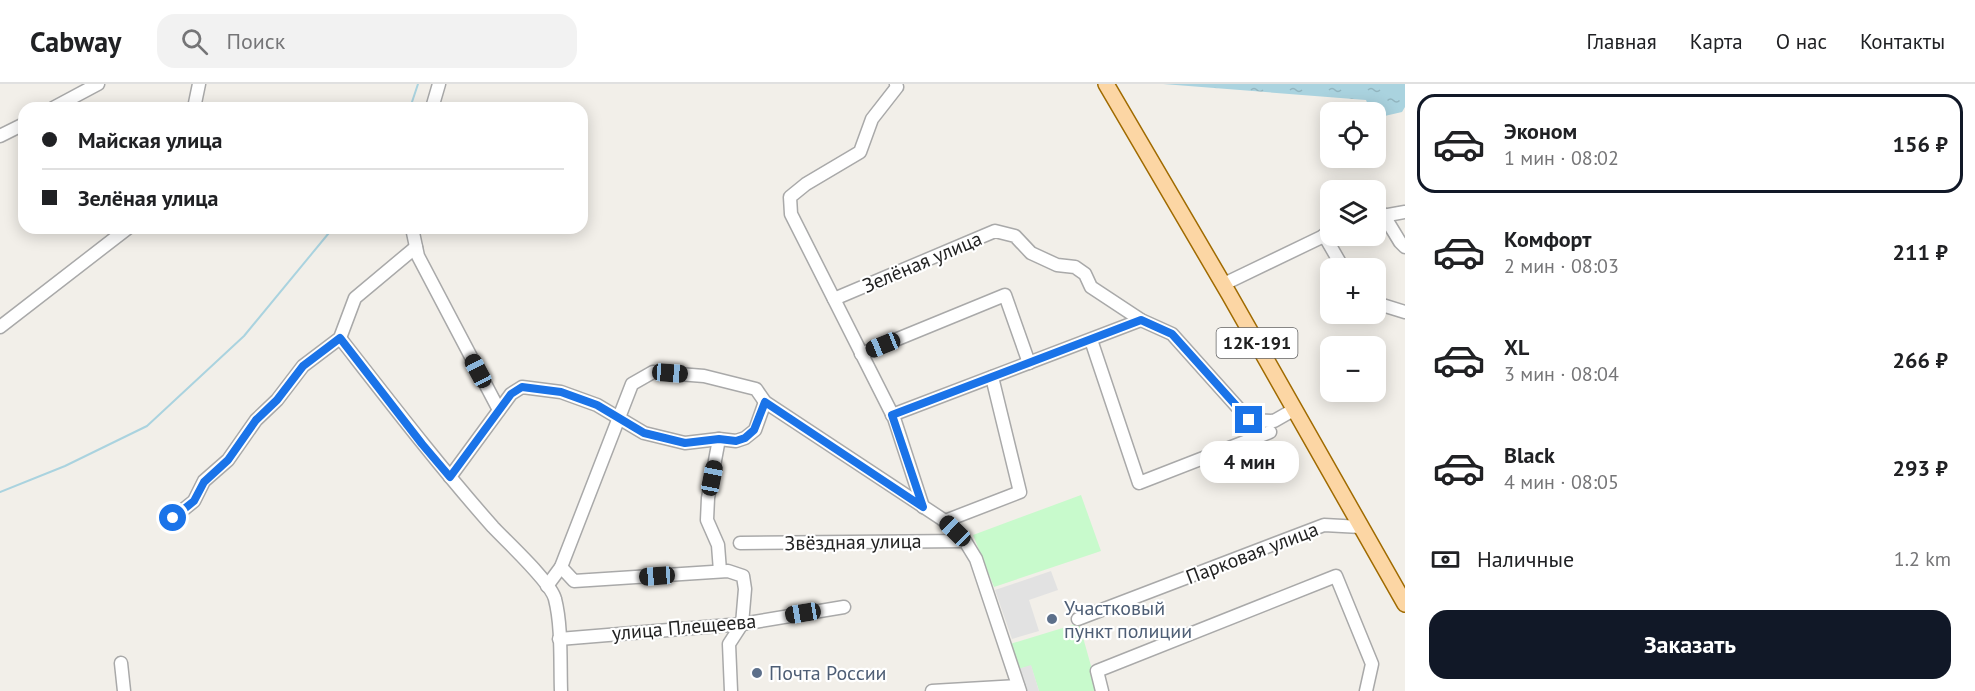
<!DOCTYPE html>
<html lang="ru">
<head>
<meta charset="utf-8">
<style>
	:root { --surface:#fff; --page:#f2f2f2; --text:#202124; --muted:#757577; --line:#e0e0e0; --accent:#111827 }
	body { margin:0; font-family:"PT Sans",sans-serif; background:var(--page); color:var(--text); height:100vh; display:flex; flex-direction:column; font-size:22px; white-space:nowrap }
	* { box-sizing:border-box; margin:0 }
	p { font-size:20px; color:var(--muted) }
	.icon { flex:none; width:33px; height:33px; fill:none; stroke:currentColor; stroke-width:2; stroke-linecap:round; stroke-linejoin:round }
	.map { position:relative; flex:1; overflow:hidden }
	.drawer { display:flex; flex-direction:column; background:var(--surface); width:570px }
	.drawer>* { flex:none }
	.hud { position:absolute; left:18px; top:18px; width:570px; height:132px; border-radius:18px; box-shadow:0 3px 15px #0003; display:grid; align-content:center; height:132px; padding:0 24px; background:var(--surface) }
	.fabs { position:absolute; left:1320px; top:18px; display:grid; gap:12px }
	.fabs a { display:grid; place-items:center; width:66px; height:66px; border-radius:12px; background:var(--surface); box-shadow:0 3px 15px #0003; font-size:30px }
	.end { position:absolute; width:27px; height:27px; margin:-14px; border:8px solid #1a73e8; background:#fff; box-shadow:0 0 0 3px #fff }
	.from { border-radius:50% }
	.bubble { position:absolute; height:42px; border-radius:18px; background:var(--surface); box-shadow:0 3px 15px #0003; font-size:20px; font-weight:700; line-height:42px; text-align:center }
	.car { position:absolute; width:18px; height:36px; margin:-18px -9px; border-radius:8px; box-shadow:0 0 4px 2px #0007; background:linear-gradient(#222 24%,#8ab4d8 0 40%,#222 0 76%,#8ab4d8 0 86%,#222 0) }
	.hud b { display:flex; align-items:center; gap:21px; height:57px; font-size:22px }
	.hud b+b { border-top:2px solid var(--line) }
	.hud i { width:15px; height:15px; background:var(--text) }
	ul { padding:10px 0 0; list-style:none }
	li { display:flex; align-items:center; gap:18px; height:99px; margin:0 12px 9px; padding:0 12px; border:3px solid transparent; border-radius:18px }
	li div { flex:1 }
	li b { display:block; font-size:22px }
	li em { font-style:normal; font-weight:700 }
	li.active { border-color:var(--accent) }
	li>.icon { width:54px; height:54px; stroke-width:1.5 }
	.pay { display:flex; align-items:center; gap:15px; height:66px; padding:0 24px; font-size:22px }
	.pay p { margin-inline-start:auto }
	.cta { display:flex; gap:12px; margin-top:auto; padding:12px 24px }
	.cta a { flex:1; height:69px; border-radius:18px; background:var(--accent); color:#fff; font-size:24px; font-weight:700; line-height:69px; text-align:center }
	header { display:flex; align-items:center; gap:36px; box-sizing:border-box; height:84px; padding:0 30px; background:var(--surface); border-bottom:2px solid var(--line) }
	header strong { font-size:28px }
	nav { display:flex; gap:33px; margin-inline-start:auto; font-size:21px }
	.search { width:420px; height:54px; background:var(--page); display:flex; align-items:center; gap:15px; box-sizing:border-box; padding:0 21px; border-radius:18px; color:var(--muted); font-size:22px }
	main { display:flex; flex:1; min-height:0 }
	.map>svg:first-child { display:block }
	.park { fill:#c8facc }
	.parking { fill:#e2e2e2 }
	.water { fill:url(#water-ripples) }
	.lines { fill:none; stroke-linecap:round; stroke-linejoin:round }
	.stream { stroke:#aad3df; stroke-width:2 }
	.minor-casing { stroke:#a9a9a9; stroke-width:15 }
	.major-casing { stroke:#a06b00; stroke-width:18 }
	.minor { stroke:#fff; stroke-width:12 }
	.major { stroke:#fcd6a4; stroke-width:15 }
	.route { stroke:#1a73e8; stroke-width:8 }
	.service-dot { fill:#5c6f8a; stroke:#fff; stroke-width:2 }
	.labels { text-anchor:middle; stroke-width:4.5; stroke-linejoin:round; paint-order:stroke }
	.shield { fill:#fff; stroke:#646464; stroke-width:1.5 }
	.shield-label { font-size:18px; font-weight:bold; fill:#222 }
	.street-label { font-size:20px; fill:#222; stroke:#fff }
	.service-label { font-size:20px; fill:#4e5e75; stroke:#fff; text-anchor:start }
</style>
</head>
<body>
<header>
<strong>Cabway</strong>
<div class="search"><svg class="icon" aria-label="search" viewBox="0 0 24 24"><circle cx="10" cy="10" r="6"/><path d="M15 15l6 6"/></svg>Поиск</div>
<nav><a>Главная</a><a>Карта</a><a>О нас</a><a>Контакты</a></nav>
</header>
<main>
<div class="map">
<svg width="1405" height="607" viewBox="0 0 1405 607">
	<defs>
		<pattern id="water-ripples" width="26" height="14" patternUnits="userSpaceOnUse" patternTransform="scale(1.5)"><rect width="26" height="14" fill="#aad3df"/><path d="M2 4q2-2 4 0t4 0M15 11q2-2 4 0t4 0" fill="none" stroke="#92b5bf"/></pattern>
	</defs>
	<rect width="100%" height="100%" fill="#f2efe9"/>
	<g class="park">
		<path d="M1081,411l20,56 -107,36 -21,-52z"/>
		<path d="M1079,539l19,68h-59l-8,-25 -13,3 -8,-25z"/>
	</g>
	<g class="parking">
		<path d="M1051,487l7,19 -29,10 10,31 -27,8 -17,-49z"/>
		<path d="M1031,581l8,26h-14l-7,-22z"/>
	</g>
	<path class="water" d="M1163,0h242v23l-3,5 -26,6v-6h-5l-5,-12z"/>
	<g class="lines">
		<g class="stream">
			<path d="M410,24l8,-24"/>
			<path d="M0,408l65,-26 82,-40 97,-90 89,-108"/>
		</g>
		<g class="minor-casing">
			<g id="minor">
				<path d="M896,0l1,3 -25,32 -12,33 -54,32 -16,13 1,17 103,204 29,89"/>
				<path d="M53,24l45,-24"/>
				<path d="M194,24l5,-24"/>
				<path d="M432,24l7,-24"/>
				<path d="M0,52l24,-12"/>
				<path d="M1383,130l17,28 5,5"/>
				<path d="M1377,133l28,-5"/>
				<path d="M412,144l6,28 81,154"/>
				<path d="M1324,151l19,33"/>
				<path d="M1224,200l106,-51"/>
				<path d="M834,215l161,-68 20,5 16,17 26,12 18,2 10,7 6,13 50,33 31,14 77,86 25,1 21,-12"/>
				<path d="M1376,217l3,3 26,8"/>
				<path d="M0,243l128,-99"/>
				<path d="M340,254c50,64 99,128 153,189 14,15 58,55 62,72 7,27 5,64 6,92"/>
				<path d="M1091,256l48,143 131,-51"/>
				<path d="M861,270l144,-59 24,68"/>
				<path d="M892,331l249,-95"/>
				<path d="M719,355l-11,59 -1,22 11,25 2,26"/>
				<path d="M450,393l61,-83 11,-7 39,5 36,13 47,28 41,10 34,-4 17,2 9,-3 10,-8 10,-28"/>
				<path d="M173,434l21,-17 10,-20 24,-21 28,-40 21,-20 26,-34 37,-28 15,-40 61,-51"/>
				<path d="M945,437l75,-29 -28,-115"/>
				<path d="M740,459l225,-2"/>
				<path d="M561,483l13,14 154,-10 15,5 2,13 -3,35 -13,20 2,47"/>
				<path d="M547,502l14,-19 71,-183 21,-12 51,4 52,13 9,13 177,117 23,22 11,18 44,132"/>
				<path d="M1078,535l246,-94 37,2"/>
				<path d="M559,555l183,-15 102,-17"/>
				<path d="M121,579l3,28"/>
				<path d="M932,607l86,-5"/>
				<path d="M1102,607l-5,-20 239,-95 36,88 -6,27"/>
			</g>
		</g>
		<g class="major-casing">
			<path id="major" d="M1106,0l123,210 176,310"/>
		</g>
		<use href="#minor" class="minor"/>
		<use href="#major" class="major"/>
	</g>
	<g class="lines">
		<path class="route" d="M173,434l21,-17 10,-19 24,-22 28,-40 21,-20 26,-34 37,-28 82,106 28,33 61,-83 11,-7 39,5 36,13 47,28 41,10 34,-4 17,2 9,-3 9,-8 11,-28 158,105 -31,-92 249,-95 31,14 77,86"/>
	</g>
	<g class="service-dot">
		<circle cx="1052" cy="535" r="6"/>
		<circle cx="757" cy="589" r="6"/>
	</g>
	<g class="labels">
		<rect class="shield" x="1216.5" y="244" width="81" height="30" rx="4.5"/>
		<g class="shield-label">
			<text x="1257" y="265">12К-191</text>
		</g>
		<g class="street-label">
			<text transform="translate(922 178) rotate(-23)" y="7">Зелёная улица</text>
			<text transform="translate(853 458) rotate(-1)" y="7">Звёздная улица</text>
			<text transform="translate(1252 469) rotate(-21)" y="7">Парковая улица</text>
			<text transform="translate(684 543) rotate(-5)" y="7">улица Плещеева</text>
		</g>
		<g class="service-label">
			<text x="1064" y="531">Участковый<tspan x="1064" dy="23">пункт полиции</tspan></text>
			<text x="769" y="596">Почта России</text>
		</g>
	</g>
</svg>
<div class="fabs">
<a><svg class="icon" aria-label="locate" viewBox="0 0 24 24"><circle cx="12" cy="12" r="6"/><path d="M12 2v4M12 18v4M2 12h4M18 12h4"/></svg></a>
<a><svg class="icon" aria-label="layers" viewBox="0 0 24 24"><path d="M12 4l9 5-9 5-9-5zM3 14l9 5 9-5"/></svg></a>
<a>+</a>
<a>−</a>
</div>
<i class="end from" style="left:173px;top:434px"></i>
<i class="end" style="left:1249px;top:336px"></i>
<div class="bubble" style="left:1200px;top:357px;width:99px">4 мин</div>
<i class="car" style="left:883px;top:261px;rotate:248deg"></i>
<i class="car" style="left:478px;top:287px;rotate:332deg"></i>
<i class="car" style="left:670px;top:289px;rotate:94deg"></i>
<i class="car" style="left:712px;top:394px;rotate:11deg"></i>
<i class="car" style="left:955px;top:447px;rotate:314deg"></i>
<i class="car" style="left:657px;top:492px;rotate:266deg"></i>
<i class="car" style="left:803px;top:529px;rotate:261deg"></i>
<div class="hud">
<b><i class="from"></i>Майская улица</b>
<b><i></i>Зелёная улица</b>
</div>
</div>
<section class="drawer">
<ul>
<li class="active"><svg class="icon" aria-label="car" viewBox="0 0 24 24"><path d="M5 17H2v-5l4-1 3-4h7l3 4 3 1v5h-3M9 17h6M6 11h13"/><circle cx="7" cy="17" r="2"/><circle cx="17" cy="17" r="2"/></svg><div><b>Эконом</b><p>1 мин · 08:02</p></div><em>156 ₽</em></li>
<li><svg class="icon" aria-label="car" viewBox="0 0 24 24"><path d="M5 17H2v-5l4-1 3-4h7l3 4 3 1v5h-3M9 17h6M6 11h13"/><circle cx="7" cy="17" r="2"/><circle cx="17" cy="17" r="2"/></svg><div><b>Комфорт</b><p>2 мин · 08:03</p></div><em>211 ₽</em></li>
<li><svg class="icon" aria-label="car" viewBox="0 0 24 24"><path d="M5 17H2v-5l4-1 3-4h7l3 4 3 1v5h-3M9 17h6M6 11h13"/><circle cx="7" cy="17" r="2"/><circle cx="17" cy="17" r="2"/></svg><div><b>XL</b><p>3 мин · 08:04</p></div><em>266 ₽</em></li>
<li><svg class="icon" aria-label="car" viewBox="0 0 24 24"><path d="M5 17H2v-5l4-1 3-4h7l3 4 3 1v5h-3M9 17h6M6 11h13"/><circle cx="7" cy="17" r="2"/><circle cx="17" cy="17" r="2"/></svg><div><b>Black</b><p>4 мин · 08:05</p></div><em>293 ₽</em></li>
</ul>
<div class="pay"><svg class="icon" aria-label="cash" viewBox="0 0 24 24"><path d="M3 7h18v10H3z"/><circle cx="12" cy="12" r="2"/></svg>Наличные<p>1.2 km</p></div>
<div class="cta"><a>Заказать</a></div>
</section>
</main>
</body>
</html>
